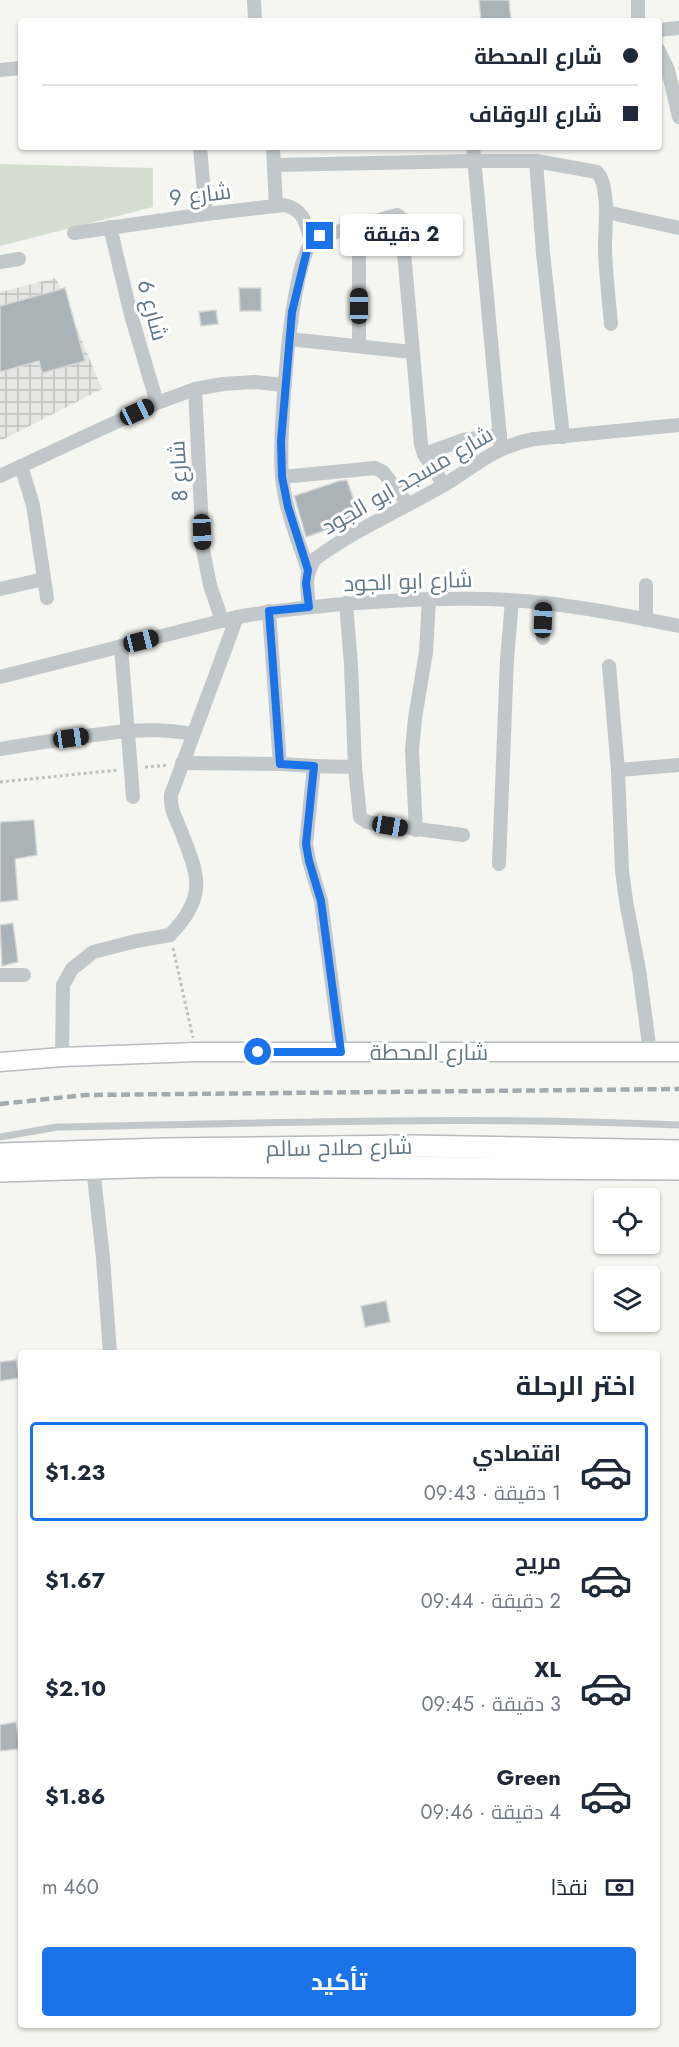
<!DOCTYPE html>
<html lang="ar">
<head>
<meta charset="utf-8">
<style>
	:root { --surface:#fff; --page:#f6f6f7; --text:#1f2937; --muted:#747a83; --line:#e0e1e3; --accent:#1a73e8 }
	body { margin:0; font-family:Jost,Cairo,sans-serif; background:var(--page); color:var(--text); direction:rtl; height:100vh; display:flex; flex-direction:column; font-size:22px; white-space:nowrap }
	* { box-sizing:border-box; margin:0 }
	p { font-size:20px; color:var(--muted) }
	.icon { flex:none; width:33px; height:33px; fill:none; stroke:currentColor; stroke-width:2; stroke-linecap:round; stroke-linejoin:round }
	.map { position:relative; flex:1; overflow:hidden; direction:ltr }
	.side { position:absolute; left:18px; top:1350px; width:642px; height:678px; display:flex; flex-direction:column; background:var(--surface); border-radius:6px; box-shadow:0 2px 4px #0004; direction:rtl }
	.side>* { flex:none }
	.hud { position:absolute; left:18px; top:18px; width:644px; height:132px; border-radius:6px; box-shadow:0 2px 4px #0004; direction:rtl; display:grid; align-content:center; height:132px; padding:0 24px; background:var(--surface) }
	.tools { position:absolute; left:594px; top:1188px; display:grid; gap:12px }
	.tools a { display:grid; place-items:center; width:66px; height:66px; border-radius:6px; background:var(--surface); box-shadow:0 2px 4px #0004; font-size:30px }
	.end { position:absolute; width:27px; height:27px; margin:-14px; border:8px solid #1a73e8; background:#fff; box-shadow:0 0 0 3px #fff }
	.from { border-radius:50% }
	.bubble { position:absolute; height:42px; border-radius:6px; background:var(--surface); box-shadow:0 2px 4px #0004; font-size:20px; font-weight:700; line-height:42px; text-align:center; direction:rtl }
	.car { position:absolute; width:18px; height:36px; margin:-18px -9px; border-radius:8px; box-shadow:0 0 4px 2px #0007; background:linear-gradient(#222 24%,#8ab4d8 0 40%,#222 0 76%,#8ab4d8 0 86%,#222 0) }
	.hud b { display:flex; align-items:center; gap:21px; height:57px; font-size:22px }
	.hud b+b { border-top:2px solid var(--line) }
	.hud i { width:15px; height:15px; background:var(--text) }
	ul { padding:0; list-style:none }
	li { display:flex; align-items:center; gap:18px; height:99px; margin:0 12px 9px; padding:0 12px; border:3px solid transparent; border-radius:6px }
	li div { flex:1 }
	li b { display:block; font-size:22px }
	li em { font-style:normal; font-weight:700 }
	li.active { border-color:var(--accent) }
	li>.icon { width:54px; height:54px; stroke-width:1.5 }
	h2 { padding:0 24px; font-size:27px; line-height:72px }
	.pay { display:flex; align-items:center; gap:15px; height:66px; padding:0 24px; font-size:22px }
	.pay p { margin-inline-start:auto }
	.action { display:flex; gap:12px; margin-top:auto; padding:12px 24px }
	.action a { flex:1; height:69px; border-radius:6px; background:var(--accent); color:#fff; font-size:24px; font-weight:700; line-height:69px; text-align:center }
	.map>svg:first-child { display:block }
	.industrial { fill:url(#industrial-grid) }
	.green { fill:#d6ddd1 }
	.building { fill:#aab4b8; stroke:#d6d6d4; stroke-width:1.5 }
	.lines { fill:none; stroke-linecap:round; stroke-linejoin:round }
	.secondary-casing { stroke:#b6bcc0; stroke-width:21 }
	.primary-casing { stroke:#b5babd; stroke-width:24 }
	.path { stroke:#bdc0c2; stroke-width:3; stroke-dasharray:3 3; stroke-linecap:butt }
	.lane { stroke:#c2c7c9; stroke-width:7 }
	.street { stroke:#c2c7c9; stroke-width:14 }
	.secondary { stroke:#fff; stroke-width:18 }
	.primary { stroke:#fff; stroke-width:21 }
	.rail { stroke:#a2aaae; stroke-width:4.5; stroke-dasharray:9 4.5; stroke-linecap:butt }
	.route { stroke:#1a73e8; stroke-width:8 }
	.labels { text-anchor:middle; stroke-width:6; stroke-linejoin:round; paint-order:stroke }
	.street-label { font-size:22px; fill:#617784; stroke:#fff }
</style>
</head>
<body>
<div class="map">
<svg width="679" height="2047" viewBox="0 0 679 2047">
	<defs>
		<pattern id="industrial-grid" width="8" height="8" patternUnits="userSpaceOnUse" patternTransform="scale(1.5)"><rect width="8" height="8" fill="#e6e6e4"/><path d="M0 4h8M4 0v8" fill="none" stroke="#bebfbe"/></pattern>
	</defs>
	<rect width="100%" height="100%" fill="#f5f5f1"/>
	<path class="industrial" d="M56,278l46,111 -102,52v-149z"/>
	<path class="green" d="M0,164l153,4v39l-153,39z"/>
	<g class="building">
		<path d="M479,0h30l2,21h-30z"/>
		<path d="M65,288l20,73 -43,12 -3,-12 -39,11v-66z"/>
		<path d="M239,288h22v23h-21z"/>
		<path d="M216,310l2,14 -17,2 -2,-14z"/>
		<path d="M347,480l13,38 -54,19 -12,-41 45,-15z"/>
		<path d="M34,820l3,35 -22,4 3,41 -18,2v-80z"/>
		<path d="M13,923l5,39 -16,4 -2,-41z"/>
		<path d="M386,1301l4,21 -25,5 -4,-21z"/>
		<path d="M16,1360l3,18 -19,3v-19z"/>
		<path d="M16,1722l4,27 -20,2v-26z"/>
	</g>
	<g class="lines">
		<g class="secondary-casing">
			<path id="secondary" d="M0,1062l62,-5 134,-5h483"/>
		</g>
		<g class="primary-casing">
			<g id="primary">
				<path d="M0,1154l165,-5 247,-3 267,5"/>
				<path d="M0,1171l165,-5 514,3"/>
			</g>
		</g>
		<g class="path">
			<path d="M145,767l23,-2"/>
			<path d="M0,782l118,-12"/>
			<path d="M173,948l20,90"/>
		</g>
		<path class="lane" d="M0,1137l57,-10c208,-4 415,-11 622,-2"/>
		<g class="street">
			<path d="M254,0l1,21"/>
			<path d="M638,0v21"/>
			<path d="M658,30l21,-2"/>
			<path d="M658,49l10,21 11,47"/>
			<path d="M0,70l21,-2"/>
			<path d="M200,147l6,67"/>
			<path d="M273,147l3,59"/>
			<path d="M473,147l28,301"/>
			<path d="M536,161l7,92 20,184"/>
			<path d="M274,165l199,-4h63l61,11c13,14 8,54 8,73 0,26 4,53 6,79"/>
			<path d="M606,212l73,16"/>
			<path d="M110,227l21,88 26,88"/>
			<path d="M74,233l132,-19 78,-9c20,4 22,19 27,36"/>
			<path d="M0,262l19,-3"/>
			<path d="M289,339l123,13"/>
			<path d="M359,346v-121"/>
			<path d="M195,389l8,161 7,35 12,36"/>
			<path d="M424,454l39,-14 37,-5"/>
			<path d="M21,466l12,39 14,93"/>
			<path d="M0,476l157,-73 38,-14 28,-5 31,-2 31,3"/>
			<path d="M282,477l93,-9 8,4 25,32"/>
			<path d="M308,570c-10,-30 -23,-61 -26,-93 -4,-35 8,-221 33,-239l78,-22 4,-1 4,3 20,226 3,10 20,31"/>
			<path d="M646,585v35"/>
			<path d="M0,589l44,-10"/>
			<path d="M346,603l5,62 4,102 5,50 7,5 12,2 84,11"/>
			<path d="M309,607c-2,-20 -5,-31 6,-48 39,-29 86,-49 129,-74 31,-19 52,-39 90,-46l145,-14"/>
			<path d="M269,611l11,153 34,2 -8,78 3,17 12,40 20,151"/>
			<path d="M543,638l1,-35"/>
			<path d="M121,646l12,151"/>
			<path d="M609,666l9,104 4,101 4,30 13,69 11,82"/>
			<path d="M0,677l237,-60c51,-9 102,-13 153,-16 51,-3 104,-4 155,2 45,5 90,14 134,23"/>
			<path d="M0,749c24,-4 49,-8 73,-11 40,-6 80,-12 120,-4"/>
			<path d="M182,763l98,1"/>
			<path d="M314,766l41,1"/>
			<path d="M618,770l61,-5"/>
			<path d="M416,830l-4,-80 3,-32 11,-66 3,-53"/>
			<path d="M499,864l8,-205 5,-58"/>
			<path d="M0,975h24"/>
			<path d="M62,1057l1,-72 9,-16 21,-17 43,-11 34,-6c40,-41 27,-62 9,-109 -5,-11 -9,-20 -8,-31l66,-178"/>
			<path d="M93,1168l10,90 7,95"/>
		</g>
		<use href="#secondary" class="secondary"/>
		<use href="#primary" class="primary"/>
		<path class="rail" d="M0,1104l85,-9 594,-6"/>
	</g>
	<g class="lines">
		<path class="route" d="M258,1052h83l-20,-151 -12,-40 -3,-17 8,-78 -34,-2 -11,-153 40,-4 -3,-24 2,-13 -20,-63 -6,-30 -1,-36 11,-129 16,-66 2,-5 10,-5"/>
	</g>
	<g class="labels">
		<g class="street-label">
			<text transform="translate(200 194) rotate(-7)" y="8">شارع 9</text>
			<text transform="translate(153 310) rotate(75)" y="8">شارع 6</text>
			<text transform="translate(178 471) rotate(-93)" y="8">شارع 8</text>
			<text transform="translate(407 480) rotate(-30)" y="8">شارع مسجد ابو الجود</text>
			<text transform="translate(408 581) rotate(-2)" y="8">شارع ابو الجود</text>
			<text x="429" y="1060">شارع المحطة</text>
			<text transform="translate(339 1147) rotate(-1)" y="8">شارع صلاح سالم</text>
		</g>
	</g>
</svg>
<div class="tools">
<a><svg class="icon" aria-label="locate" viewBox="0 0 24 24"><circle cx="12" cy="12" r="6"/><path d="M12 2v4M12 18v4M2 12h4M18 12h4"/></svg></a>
<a><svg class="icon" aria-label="layers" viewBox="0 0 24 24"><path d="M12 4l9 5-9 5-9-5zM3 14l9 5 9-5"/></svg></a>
</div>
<i class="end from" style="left:258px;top:1052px"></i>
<i class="end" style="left:320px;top:236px"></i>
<div class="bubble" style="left:340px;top:214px;width:123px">2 دقيقة</div>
<i class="car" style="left:359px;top:306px;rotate:0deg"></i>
<i class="car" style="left:137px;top:412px;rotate:65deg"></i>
<i class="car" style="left:202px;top:532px;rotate:178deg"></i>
<i class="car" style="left:543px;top:620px;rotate:2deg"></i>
<i class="car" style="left:141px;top:641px;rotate:76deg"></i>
<i class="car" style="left:71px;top:738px;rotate:82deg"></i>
<i class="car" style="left:390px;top:826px;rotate:99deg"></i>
<div class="hud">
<b><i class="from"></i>شارع المحطة</b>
<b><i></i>شارع الاوقاف</b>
</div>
<section class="side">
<h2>اختر الرحلة</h2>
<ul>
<li class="active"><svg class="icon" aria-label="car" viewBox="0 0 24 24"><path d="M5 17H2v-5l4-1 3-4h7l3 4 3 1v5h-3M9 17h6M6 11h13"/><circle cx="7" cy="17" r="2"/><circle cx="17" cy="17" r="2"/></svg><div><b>اقتصادي</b><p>1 دقيقة · 09:43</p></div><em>$1.23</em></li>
<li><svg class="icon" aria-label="car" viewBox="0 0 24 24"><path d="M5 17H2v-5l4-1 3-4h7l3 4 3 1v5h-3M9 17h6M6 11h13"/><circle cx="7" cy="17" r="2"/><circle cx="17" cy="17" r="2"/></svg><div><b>مريح</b><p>2 دقيقة · 09:44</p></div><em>$1.67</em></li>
<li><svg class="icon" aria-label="car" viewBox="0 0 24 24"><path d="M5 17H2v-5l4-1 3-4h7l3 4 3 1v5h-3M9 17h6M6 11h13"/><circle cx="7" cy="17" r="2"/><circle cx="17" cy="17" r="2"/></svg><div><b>XL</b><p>3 دقيقة · 09:45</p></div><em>$2.10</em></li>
<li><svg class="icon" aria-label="car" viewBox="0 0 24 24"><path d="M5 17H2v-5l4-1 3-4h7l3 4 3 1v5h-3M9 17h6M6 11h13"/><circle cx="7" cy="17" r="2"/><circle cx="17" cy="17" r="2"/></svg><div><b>Green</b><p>4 دقيقة · 09:46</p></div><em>$1.86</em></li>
</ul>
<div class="pay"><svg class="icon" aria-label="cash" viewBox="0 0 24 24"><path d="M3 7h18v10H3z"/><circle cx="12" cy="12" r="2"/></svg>نقدًا<p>460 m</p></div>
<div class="action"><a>تأكيد</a></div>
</section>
</div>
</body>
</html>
